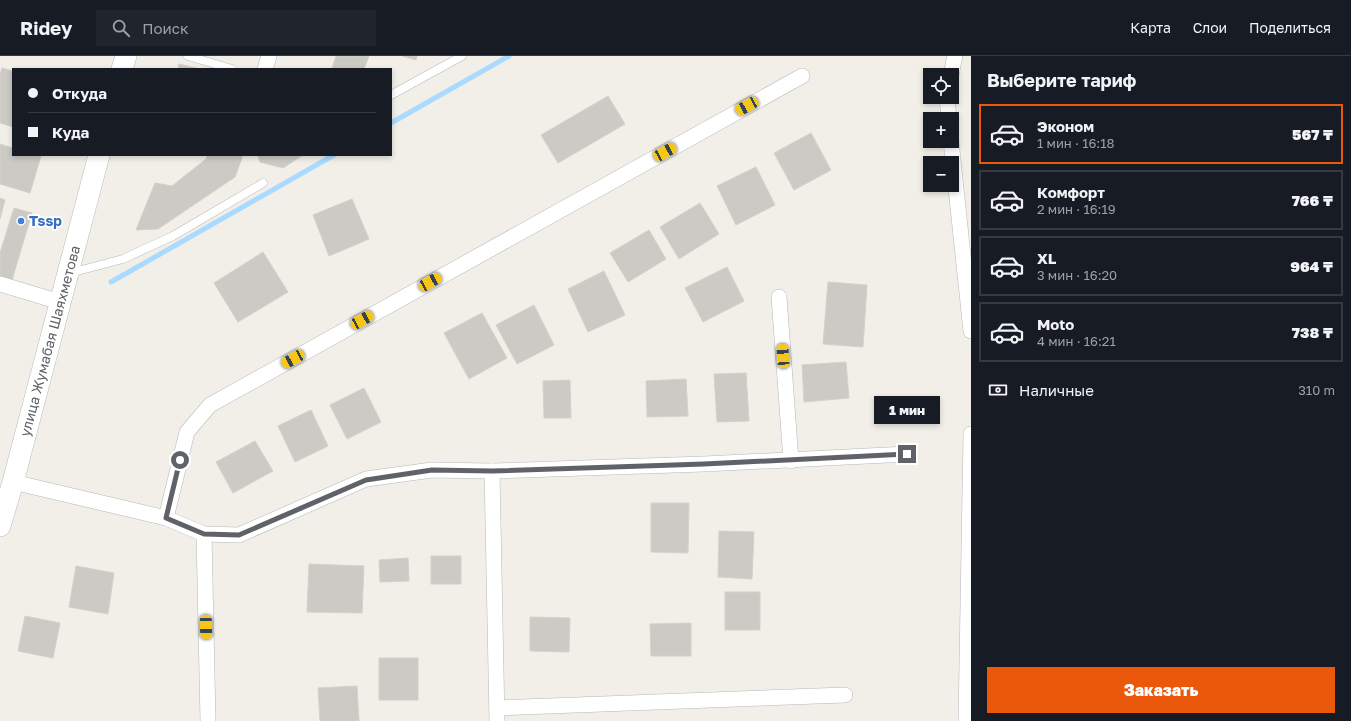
<!DOCTYPE html>
<html lang="ru">
<head>
<meta charset="utf-8">
<style>
	:root { --surface:#171b24; --page:#20242c; --text:#f1f3f6; --muted:#9ea1a6; --line:#363941; --accent:#ea580c }
	body { margin:0; font-family:"Golos Text",sans-serif; background:var(--page); color:var(--text); height:100vh; display:flex; flex-direction:column; font-size:15px; white-space:nowrap }
	* { box-sizing:border-box; margin:0 }
	p { font-size:13px; color:var(--muted) }
	.icon { flex:none; width:22px; height:22px; fill:none; stroke:currentColor; stroke-width:2; stroke-linecap:round; stroke-linejoin:round }
	.map { position:relative; flex:1; overflow:hidden }
	.sheet { display:flex; flex-direction:column; background:var(--surface); width:380px }
	.sheet>* { flex:none }
	.top-card { position:absolute; left:12px; top:12px; width:380px; height:88px; border-radius:0px; box-shadow:0 2px 6px #0003; display:grid; align-content:center; height:88px; padding:0 16px; background:var(--surface) }
	.fabs { position:absolute; left:923px; top:12px; display:grid; gap:8px }
	.fabs a { display:grid; place-items:center; width:36px; height:36px; border-radius:0px; background:var(--surface); box-shadow:0 2px 6px #0003; font-size:20px }
	.end { position:absolute; width:18px; height:18px; margin:-9px; border:5px solid #5f6368; background:#fff; box-shadow:0 0 0 2px #fff }
	.from { border-radius:50% }
	.bubble { position:absolute; height:28px; border-radius:0px; background:var(--surface); box-shadow:0 2px 6px #0003; font-size:13px; font-weight:800; line-height:28px; text-align:center }
	.car { position:absolute; width:12px; height:24px; margin:-12px -6px; border-radius:5px; box-shadow:0 0 3px 1px #0007; background:linear-gradient(#f5c518 24%,#345 0 40%,#f5c518 0 76%,#345 0 86%,#f5c518 0) }
	.top-card b { display:flex; align-items:center; gap:14px; height:38px; font-size:15px }
	.top-card b+b { border-top:1px solid var(--line) }
	.top-card i { width:10px; height:10px; background:var(--text) }
	ul { padding:0; list-style:none }
	li { display:flex; align-items:center; gap:12px; height:60px; margin:0 8px 6px; padding:0 8px; border:2px solid var(--line); border-radius:0px }
	li div { flex:1 }
	li b { display:block; font-size:15px }
	li em { font-style:normal; font-weight:800 }
	li.current { border-color:var(--accent) }
	li>.icon { width:36px; height:36px; stroke-width:1.5 }
	h2 { padding:0 16px; font-size:18px; line-height:48px }
	.pay { display:flex; align-items:center; gap:10px; height:44px; padding:0 16px; font-size:15px }
	.pay p { margin-inline-start:auto }
	.primary-button { display:flex; gap:8px; margin-top:auto; padding:8px 16px }
	.primary-button a { flex:1; height:46px; border-radius:0px; background:var(--accent); color:#fff; font-size:16px; font-weight:800; line-height:46px; text-align:center }
	header { display:flex; align-items:center; gap:24px; box-sizing:border-box; height:56px; padding:0 20px; background:var(--surface); border-bottom:1px solid var(--line) }
	header strong { font-size:19px }
	nav { display:flex; gap:22px; margin-inline-start:auto; font-size:14px }
	.search { width:280px; height:36px; background:var(--page); display:flex; align-items:center; gap:10px; box-sizing:border-box; padding:0 14px; border-radius:0px; color:var(--muted); font-size:15px }
	main { display:flex; flex:1; min-height:0 }
	.map>svg:first-child { display:block }
	.lines { fill:none; stroke-linecap:round; stroke-linejoin:round }
	.stream { stroke:#aadaff; stroke-width:5 }
	.building { fill:#cccac5; stroke:#d6d1c6 }
	.lane-casing { stroke:#b5b8bc; stroke-width:9 }
	.street-casing { stroke:#b5b8bc; stroke-width:16 }
	.secondary-casing { stroke:#b6babf; stroke-width:22 }
	.lane { stroke:#fff; stroke-width:8 }
	.street { stroke:#fff; stroke-width:15 }
	.secondary { stroke:#fff; stroke-width:21 }
	.route { stroke:#5f6368; stroke-width:5 }
	.shop-dot { fill:#3f7fe0; stroke:#fff; stroke-width:1.5 }
	.labels { text-anchor:middle; stroke-width:3.5; stroke-linejoin:round; paint-order:stroke }
	.shop-label { font-size:14px; font-weight:bold; fill:#366cbe; stroke:#fff; text-anchor:start }
	.street-label { font-size:14px; fill:#5f6368; stroke:#fff }
</style>
</head>
<body>
<header>
<strong>Ridey</strong>
<div class="search"><svg class="icon" aria-label="search" viewBox="0 0 24 24"><circle cx="10" cy="10" r="6"/><path d="M15 15l6 6"/></svg>Поиск</div>
<nav><a>Карта</a><a>Слои</a><a>Поделиться</a></nav>
</header>
<main>
<div class="map">
<svg width="971" height="665" viewBox="0 0 971 665">
	<rect width="100%" height="100%" fill="#f1efe8"/>
	<g class="lines">
		<g class="stream">
			<path d="M391,67l118,-67"/>
			<path d="M111,226l223,-127"/>
		</g>
	</g>
	<g class="building">
		<path d="M336,0h33l-5,13h-32z"/>
		<path d="M402,0h15l-1,4z"/>
		<path d="M179,8l21,5h-22z"/>
		<path d="M2,12l11,3v56l-13,-4v-49z"/>
		<path d="M608,40l17,28 -67,39 -17,-28z"/>
		<path d="M811,77l20,37 -37,20 -20,-37z"/>
		<path d="M0,88l13,4v7h23l5,1 -11,37 -30,-9z"/>
		<path d="M207,99h36l-8,22 -77,52 -22,1 19,-47 17,3 34,-27z"/>
		<path d="M255,99h48l-20,13 -23,-6 -2,-6z"/>
		<path d="M756,111l19,38 -39,20 -19,-39z"/>
		<path d="M0,142l5,2 -5,19z"/>
		<path d="M352,143l17,40 -40,17 -16,-41z"/>
		<path d="M700,147l19,31 -40,25 -19,-32z"/>
		<path d="M14,152l18,5 -20,67 -12,-4v-23z"/>
		<path d="M649,174l17,29 -38,23 -18,-29z"/>
		<path d="M263,196l25,40 -50,30 -24,-39z"/>
		<path d="M727,211l17,34 -41,21 -18,-34z"/>
		<path d="M604,215l21,44 -37,17 -20,-43z"/>
		<path d="M828,226l39,3 -4,62 -40,-3z"/>
		<path d="M534,249l20,40 -37,19 -21,-39z"/>
		<path d="M482,257l25,45 -38,21 -25,-46z"/>
		<path d="M846,306l3,36 -45,4 -2,-37z"/>
		<path d="M746,317l3,48 -32,1 -3,-48z"/>
		<path d="M686,323l2,37 -41,1 -1,-36z"/>
		<path d="M570,324l1,38h-27l-1,-37z"/>
		<path d="M364,332l17,34 -34,17 -17,-34z"/>
		<path d="M311,354l17,36 -33,16 -17,-36z"/>
		<path d="M255,385l18,30 -40,22 -17,-31z"/>
		<path d="M651,447h38l-1,50 -37,-1z"/>
		<path d="M719,475l35,1 -2,47 -34,-2z"/>
		<rect x="431" y="500" width="30" height="28"/>
		<path d="M408,502l1,23 -29,1 -1,-22z"/>
		<path d="M309,508l55,2 -2,47 -55,-1z"/>
		<path d="M76,510l38,7 -6,41 -39,-7z"/>
		<rect x="725" y="536" width="35" height="38"/>
		<path d="M25,560l35,7 -7,35 -35,-7z"/>
		<path d="M530,561l40,1 -1,34 -39,-1z"/>
		<path d="M691,567v33h-40l-1,-32z"/>
		<rect x="379" y="602" width="39" height="42"/>
		<path d="M357,630l2,35h-39l-2,-33z"/>
	</g>
	<g class="lines">
		<g class="lane-casing">
			<g id="lane">
				<path d="M188,0l44,13"/>
				<path d="M391,39l71,-39"/>
				<path d="M70,217l53,-14 50,-23 90,-53"/>
			</g>
		</g>
		<g class="street-casing">
			<g id="street">
				<path d="M265,13l4,-13"/>
				<path d="M951,19l4,-19"/>
				<path d="M947,41l2,22"/>
				<path d="M951,85l20,190"/>
				<path d="M0,228l60,18"/>
				<path d="M779,241l12,164"/>
				<path d="M492,415l5,250"/>
				<path d="M13,426l153,36 38,16 35,1 127,-56 66,-9 60,1 212,-7 203,-10"/>
				<path d="M166,462l21,-86 23,-27 592,-329"/>
				<path d="M204,478l4,187"/>
				<path d="M497,652l348,-13"/>
				<path d="M966,665l5,-287"/>
			</g>
		</g>
		<g class="secondary-casing">
			<g id="secondary">
				<path d="M122,13l4,-13"/>
				<path d="M0,470l13,-44 86,-327"/>
			</g>
		</g>
		<use href="#lane" class="lane"/>
		<use href="#street" class="street"/>
		<use href="#secondary" class="secondary"/>
	</g>
	<g class="lines">
		<path class="route" d="M180,404l-14,58 38,16 35,1 127,-55 66,-10 60,1 212,-7 203,-10"/>
	</g>
	<circle class="shop-dot" cx="21" cy="165" r="4"/>
	<g class="labels">
		<g class="shop-label">
			<text x="29" y="170">Tssp</text>
		</g>
		<g class="street-label">
			<text transform="translate(50 285) rotate(-75)" y="5">улица Жумабая Шаяхметова</text>
		</g>
	</g>
</svg>
<div class="fabs">
<a><svg class="icon" aria-label="locate" viewBox="0 0 24 24"><circle cx="12" cy="12" r="6"/><path d="M12 2v4M12 18v4M2 12h4M18 12h4"/></svg></a>
<a>+</a>
<a>−</a>
</div>
<i class="end from" style="left:180px;top:404px"></i>
<i class="end" style="left:907px;top:398px"></i>
<div class="bubble" style="left:874px;top:340px;width:66px">1 мин</div>
<i class="car" style="left:747px;top:50px;rotate:241deg"></i>
<i class="car" style="left:665px;top:96px;rotate:61deg"></i>
<i class="car" style="left:430px;top:226px;rotate:61deg"></i>
<i class="car" style="left:362px;top:264px;rotate:61deg"></i>
<i class="car" style="left:783px;top:300px;rotate:356deg"></i>
<i class="car" style="left:293px;top:303px;rotate:241deg"></i>
<i class="car" style="left:206px;top:571px;rotate:179deg"></i>
<div class="top-card">
<b><i class="from"></i>Откуда</b>
<b><i></i>Куда</b>
</div>
</div>
<section class="sheet">
<h2>Выберите тариф</h2>
<ul>
<li class="current"><svg class="icon" aria-label="car" viewBox="0 0 24 24"><path d="M5 17H2v-5l4-1 3-4h7l3 4 3 1v5h-3M9 17h6M6 11h13"/><circle cx="7" cy="17" r="2"/><circle cx="17" cy="17" r="2"/></svg><div><b>Эконом</b><p>1 мин · 16:18</p></div><em>567 ₸</em></li>
<li><svg class="icon" aria-label="car" viewBox="0 0 24 24"><path d="M5 17H2v-5l4-1 3-4h7l3 4 3 1v5h-3M9 17h6M6 11h13"/><circle cx="7" cy="17" r="2"/><circle cx="17" cy="17" r="2"/></svg><div><b>Комфорт</b><p>2 мин · 16:19</p></div><em>766 ₸</em></li>
<li><svg class="icon" aria-label="car" viewBox="0 0 24 24"><path d="M5 17H2v-5l4-1 3-4h7l3 4 3 1v5h-3M9 17h6M6 11h13"/><circle cx="7" cy="17" r="2"/><circle cx="17" cy="17" r="2"/></svg><div><b>XL</b><p>3 мин · 16:20</p></div><em>964 ₸</em></li>
<li><svg class="icon" aria-label="car" viewBox="0 0 24 24"><path d="M5 17H2v-5l4-1 3-4h7l3 4 3 1v5h-3M9 17h6M6 11h13"/><circle cx="7" cy="17" r="2"/><circle cx="17" cy="17" r="2"/></svg><div><b>Moto</b><p>4 мин · 16:21</p></div><em>738 ₸</em></li>
</ul>
<div class="pay"><svg class="icon" aria-label="cash" viewBox="0 0 24 24"><path d="M3 7h18v10H3z"/><circle cx="12" cy="12" r="2"/></svg>Наличные<p>310 m</p></div>
<div class="primary-button"><a>Заказать</a></div>
</section>
</main>
</body>
</html>
